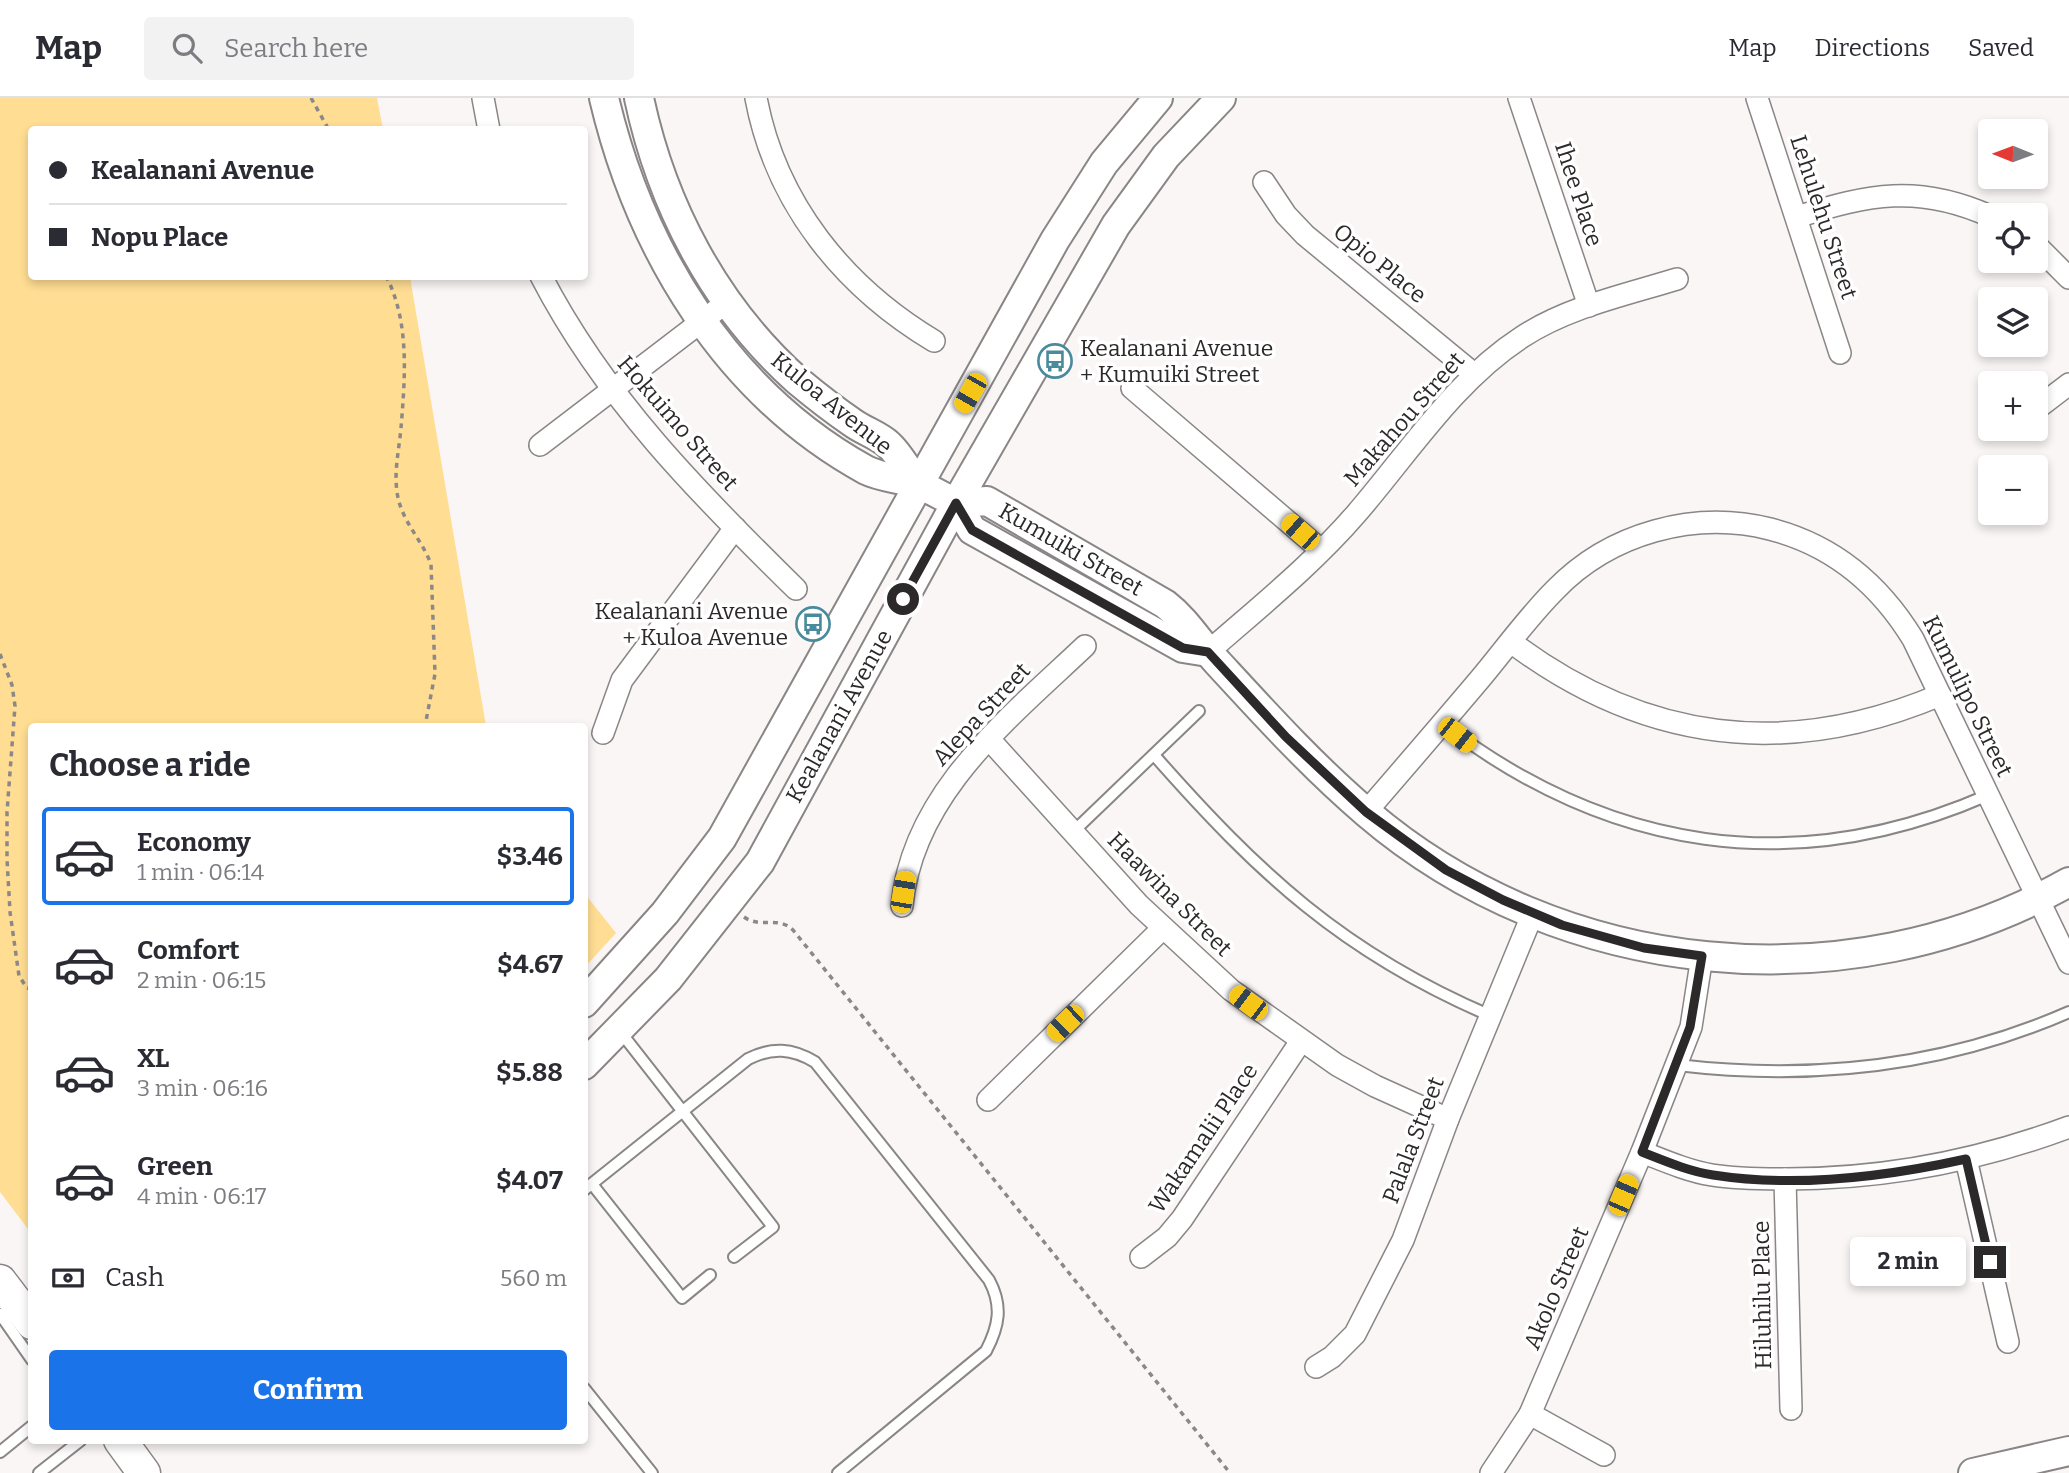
<!DOCTYPE html>
<html lang="en">
<head>
<meta charset="utf-8">
<style>
	:root { --surface:#fff; --page:#f2f2f3; --text:#2b2b33; --muted:#7c7c81; --line:#e1e1e2; --accent:#1a73e8 }
	body { margin:0; font-family:Bitter,serif; background:var(--page); color:var(--text); height:100vh; display:flex; flex-direction:column; font-size:26px; white-space:nowrap }
	* { box-sizing:border-box; margin:0 }
	p { font-size:23px; color:var(--muted) }
	.icon { flex:none; width:38px; height:38px; fill:none; stroke:currentColor; stroke-width:2; stroke-linecap:round; stroke-linejoin:round }
	.map { position:relative; flex:1; overflow:hidden }
	.side { position:absolute; left:28px; top:625px; width:560px; height:721px; display:flex; flex-direction:column; background:var(--surface); border-radius:7px; box-shadow:0 4px 10px #0003 }
	.side>* { flex:none }
	.guide { position:absolute; left:28px; top:28px; width:560px; height:154px; border-radius:7px; box-shadow:0 4px 10px #0003; display:grid; align-content:center; height:154px; padding:0 21px; background:var(--surface) }
	.needle { width:46px; rotate:271deg }
	.tools { position:absolute; left:1978px; top:21px; display:grid; gap:14px }
	.tools a { display:grid; place-items:center; width:70px; height:70px; border-radius:7px; background:var(--surface); box-shadow:0 4px 10px #0003; font-size:35px }
	.end { position:absolute; width:32px; height:32px; margin:-16px; border:9px solid #2b2929; background:#fff; box-shadow:0 0 0 4px #fff }
	.from { border-radius:50% }
	.bubble { position:absolute; height:49px; border-radius:7px; background:var(--surface); box-shadow:0 4px 10px #0003; font-size:23px; font-weight:700; line-height:49px; text-align:center }
	.car { position:absolute; width:21px; height:42px; margin:-21px -10px; border-radius:9px; box-shadow:0 0 5px 2px #0007; background:linear-gradient(#f5c518 24%,#345 0 40%,#f5c518 0 76%,#345 0 86%,#f5c518 0) }
	.guide b { display:flex; align-items:center; gap:24px; height:66px; font-size:26px }
	.guide b+b { border-top:2px solid var(--line) }
	.guide i { width:18px; height:18px; background:var(--text) }
	ul { padding:0; list-style:none }
	li { display:flex; align-items:center; gap:21px; height:98px; margin:0 14px 10px; padding:0 7px; border:4px solid transparent; border-radius:7px }
	li div { flex:1 }
	li b { display:block; font-size:26px }
	li em { font-style:normal; font-weight:700 }
	li.on { border-color:var(--accent) }
	li>.icon { width:63px; height:63px; stroke-width:1.5 }
	h2 { padding:0 21px; font-size:32px; line-height:84px }
	.pay { display:flex; align-items:center; gap:18px; height:77px; padding:0 21px; font-size:26px }
	.pay p { margin-inline-start:auto }
	.cta { display:flex; gap:14px; margin-top:auto; padding:14px 21px }
	.cta a { flex:1; height:80px; border-radius:7px; background:var(--accent); color:#fff; font-size:28px; font-weight:700; line-height:80px; text-align:center }
	header { display:flex; align-items:center; gap:42px; box-sizing:border-box; height:98px; padding:0 35px; background:var(--surface); border-bottom:2px solid var(--line) }
	header strong { font-size:33px }
	nav { display:flex; gap:38px; margin-inline-start:auto; font-size:24px }
	.search { width:490px; height:63px; background:var(--page); display:flex; align-items:center; gap:18px; box-sizing:border-box; padding:0 24px; border-radius:7px; color:var(--muted); font-size:26px }
	.map>svg:first-child { display:block }
	.green { fill:#ffdd93 }
	.lines { fill:none; stroke-linecap:round; stroke-linejoin:round }
	.lane-casing { stroke:#8b8686; stroke-width:14 }
	.street-casing { stroke:#8b8686; stroke-width:24 }
	.secondary-casing { stroke:#8b8686; stroke-width:32 }
	.primary-casing { stroke:#8b8686; stroke-width:35 }
	.path { stroke:#8c8888; stroke-width:3.5; stroke-dasharray:5 5; stroke-linecap:butt }
	.lane { stroke:#fff; stroke-width:10 }
	.street { stroke:#fff; stroke-width:21 }
	.secondary { stroke:#fff; stroke-width:28 }
	.primary { stroke:#fff; stroke-width:32 }
	.route { stroke:#2b2929; stroke-width:9 }
	.labels { text-anchor:middle; stroke-width:7; stroke-linejoin:round; paint-order:stroke }
	.street-label { font-size:23px; fill:#2b2929; stroke:#fff }
	.poi-label { font-size:23px; fill:#2b2929; stroke:#fff; text-anchor:start }
</style>
</head>
<body>
<header>
<strong>Map</strong>
<div class="search"><svg class="icon" aria-label="search" viewBox="0 0 24 24"><circle cx="10" cy="10" r="6"/><path d="M15 15l6 6"/></svg>Search here</div>
<nav><a>Map</a><a>Directions</a><a>Saved</a></nav>
</header>
<div class="map">
<svg width="2069" height="1375" viewBox="0 0 2069 1375">
	<rect width="100%" height="100%" fill="#fbf6f6"/>
	<g class="green">
		<path d="M0,0h377l6,31 -351,1v146l378,1 76,449h-454l-1,507 -31,-41z"/>
		<path d="M585,796l31,39 -31,34h-1z"/>
	</g>
	<g class="lines">
		<g class="lane-casing">
			<g id="lane">
				<path d="M1442,625c167,128 352,157 546,72"/>
				<path d="M1154,657c104,118 189,198 337,261"/>
				<path d="M1073,734l126,-121"/>
				<path d="M619,932l154,197 -39,30"/>
				<path d="M1677,967c135,16 267,2 392,-53"/>
				<path d="M592,1086l90,114 28,-23"/>
				<path d="M584,1092l164,-131c24,-12 44,-11 67,3l174,218c14,26 10,46 -3,71l-148,122"/>
				<path d="M0,1216l32,46"/>
				<path d="M584,1290l68,85"/>
				<path d="M0,1354l32,-26"/>
				<path d="M39,1375l42,-33"/>
			</g>
		</g>
		<g class="street-casing">
			<g id="street">
				<path d="M483,0l6,32"/>
				<path d="M756,0c20,106 88,189 178,243"/>
				<path d="M1519,0l70,208"/>
				<path d="M1757,0l83,255"/>
				<path d="M1264,84l22,33 19,20 169,139"/>
				<path d="M1797,119c72,-23 121,-33 193,-1"/>
				<path d="M2035,146l34,34"/>
				<path d="M541,178c63,122 158,218 255,313"/>
				<path d="M1132,290l189,162"/>
				<path d="M2035,312l34,-26"/>
				<path d="M540,347l187,-143"/>
				<path d="M1511,544c133,100 275,118 429,53"/>
				<path d="M1208,554c50,-44 104,-87 148,-138 52,-60 98,-133 166,-177 46,-30 103,-42 155,-58"/>
				<path d="M603,635l19,-53 113,-152"/>
				<path d="M989,641l150,166 92,85 106,75 38,21 73,33"/>
				<path d="M1366,714c38,-44 76,-88 114,-133 25,-30 48,-62 75,-89 55,-57 139,-80 215,-61 63,16 110,56 143,110l156,324"/>
				<path d="M902,808c10,-112 107,-188 183,-260"/>
				<path d="M988,1002l174,-171"/>
				<path d="M1642,1054c23,9 46,19 70,23 25,4 51,4 75,4 98,0 191,-18 282,-52"/>
				<path d="M1966,1061l42,183"/>
				<path d="M1785,1081l6,230"/>
				<path d="M1141,1159l26,-20 15,-18 119,-178"/>
				<path d="M1316,1269l16,-10 23,-23 48,-94 45,-121 85,-206"/>
				<path d="M1530,1316l74,41"/>
				<path d="M1491,1375l39,-59 112,-262 49,-125 11,-71"/>
			</g>
		</g>
		<g class="secondary-casing">
			<g id="secondary">
				<path d="M604,0c36,152 122,295 262,372 16,8 35,8 51,14 14,5 26,13 39,19"/>
				<path d="M639,0c23,108 76,209 159,283 18,15 36,29 55,42 11,8 27,13 36,22 11,10 20,27 28,39"/>
				<path d="M956,405l31,-2 178,103c22,17 34,39 53,59 47,51 95,104 149,150 193,165 480,194 702,69"/>
				<path d="M956,405l16,27 211,118 25,4"/>
				<path d="M584,905l81,-90 57,-75 333,-598 49,-77 54,-65"/>
				<path d="M584,967l84,-86 92,-117 196,-359 160,-278 50,-69 55,-58"/>
				<path d="M1973,1375l96,-22"/>
			</g>
		</g>
		<g class="primary-casing">
			<g id="primary">
				<path d="M0,1183l32,42"/>
				<path d="M120,1342l24,33"/>
			</g>
		</g>
		<g class="path">
			<path d="M311,0l18,32"/>
			<path d="M386,178c24,46 19,102 15,152 -2,22 -7,42 -4,64 4,29 24,46 34,72l4,110 -10,52"/>
			<path d="M0,556l12,31 3,21 -8,106v47l3,53 9,64 8,12 5,1"/>
			<path d="M744,819c17,12 33,-2 49,13l437,543"/>
		</g>
		<use href="#lane" class="lane"/>
		<use href="#street" class="street"/>
		<use href="#secondary" class="secondary"/>
		<use href="#primary" class="primary"/>
	</g>
	<g class="lines">
		<path class="route" d="M903,501l53,-96 16,27 211,118 25,4 78,85 80,75 80,58 57,30 59,25 82,23 58,8 -12,71 -48,125c23,9 46,19 71,23 83,13 172,2 253,-16l24,103"/>
	</g>
	<defs>
		<g id="bus-ring" transform="scale(1.75)"><circle r="9.5" fill="#fff" stroke="#498b9c" stroke-width="1.5"/><path d="M-5-6H5V4H4V6H2V4H-2V6H-4V4H-5ZM-3.5-4V0h7V-4ZM-3.5 1.2v1.5H-2V1.2ZM2 1.2v1.5H3.5V1.2Z" fill="#498b9c"/></g>
	</defs>
	<g fill-rule="evenodd">
		<use href="#bus-ring" x="1055" y="263"/>
		<use href="#bus-ring" x="813" y="526"/>
	</g>
	<g class="labels">
		<g class="street-label">
			<text transform="translate(1579 96) rotate(72)" y="8">Ihee Place</text>
			<text transform="translate(1824 119) rotate(72)" y="8">Lehulehu Street</text>
			<text transform="translate(1380 165) rotate(39)" y="8">Opio Place</text>
			<text transform="translate(832 305) rotate(39)" y="8">Kuloa Avenue</text>
			<text transform="translate(1404 321) rotate(-49)" y="8">Makahou Street</text>
			<text transform="translate(678 325) rotate(49)" y="8">Hokuimo Street</text>
			<text transform="translate(1071 451) rotate(30)" y="8">Kumuiki Street</text>
			<text transform="translate(1968 598) rotate(64)" y="8">Kumulipo Street</text>
			<text transform="translate(981 616) rotate(-47)" y="8">Alepa Street</text>
			<text transform="translate(839 618) rotate(-61)" y="8">Kealanani Avenue</text>
			<text transform="translate(1170 796) rotate(45)" y="8">Haawina Street</text>
			<text transform="translate(1203 1040) rotate(-56)" y="8">Wakamalii Place</text>
			<text transform="translate(1413 1042) rotate(-69)" y="8">Palala Street</text>
			<text transform="translate(1556 1190) rotate(-67)" y="8">Akolo Street</text>
			<text transform="translate(1762 1197) rotate(-91)" y="8">Hiluhilu Place</text>
		</g>
		<g class="poi-label">
			<text x="1080" y="258">Kealanani Avenue<tspan x="1080" dy="26">+ Kumuiki Street</tspan></text>
			<text x="788" y="521" text-anchor="end">Kealanani Avenue<tspan x="788" dy="26">+ Kuloa Avenue</tspan></text>
		</g>
	</g>
</svg>
<div class="tools">
<a><svg class="needle" viewBox="-14 -14 28 28"><path d="M0-13l5 13h-10z" fill="#e53935"/><path d="M0 13l5-13h-10z" fill="#7c7c81"/></svg></a>
<a><svg class="icon" aria-label="locate" viewBox="0 0 24 24"><circle cx="12" cy="12" r="6"/><path d="M12 2v4M12 18v4M2 12h4M18 12h4"/></svg></a>
<a><svg class="icon" aria-label="layers" viewBox="0 0 24 24"><path d="M12 4l9 5-9 5-9-5zM3 14l9 5 9-5"/></svg></a>
<a>+</a>
<a>−</a>
</div>
<i class="end from" style="left:903px;top:501px"></i>
<i class="end" style="left:1990px;top:1164px"></i>
<div class="bubble" style="left:1850px;top:1139px;width:116px">2 min</div>
<i class="car" style="left:970px;top:295px;rotate:210deg"></i>
<i class="car" style="left:1300px;top:434px;rotate:311deg"></i>
<i class="car" style="left:1457px;top:637px;rotate:128deg"></i>
<i class="car" style="left:903px;top:794px;rotate:10deg"></i>
<i class="car" style="left:1248px;top:905px;rotate:307deg"></i>
<i class="car" style="left:1065px;top:925px;rotate:226deg"></i>
<i class="car" style="left:1623px;top:1097px;rotate:23deg"></i>
<div class="guide">
<b><i class="from"></i>Kealanani Avenue</b>
<b><i></i>Nopu Place</b>
</div>
<section class="side">
<h2>Choose a ride</h2>
<ul>
<li class="on"><svg class="icon" aria-label="car" viewBox="0 0 24 24"><path d="M5 17H2v-5l4-1 3-4h7l3 4 3 1v5h-3M9 17h6M6 11h13"/><circle cx="7" cy="17" r="2"/><circle cx="17" cy="17" r="2"/></svg><div><b>Economy</b><p>1 min · 06:14</p></div><em>$3.46</em></li>
<li><svg class="icon" aria-label="car" viewBox="0 0 24 24"><path d="M5 17H2v-5l4-1 3-4h7l3 4 3 1v5h-3M9 17h6M6 11h13"/><circle cx="7" cy="17" r="2"/><circle cx="17" cy="17" r="2"/></svg><div><b>Comfort</b><p>2 min · 06:15</p></div><em>$4.67</em></li>
<li><svg class="icon" aria-label="car" viewBox="0 0 24 24"><path d="M5 17H2v-5l4-1 3-4h7l3 4 3 1v5h-3M9 17h6M6 11h13"/><circle cx="7" cy="17" r="2"/><circle cx="17" cy="17" r="2"/></svg><div><b>XL</b><p>3 min · 06:16</p></div><em>$5.88</em></li>
<li><svg class="icon" aria-label="car" viewBox="0 0 24 24"><path d="M5 17H2v-5l4-1 3-4h7l3 4 3 1v5h-3M9 17h6M6 11h13"/><circle cx="7" cy="17" r="2"/><circle cx="17" cy="17" r="2"/></svg><div><b>Green</b><p>4 min · 06:17</p></div><em>$4.07</em></li>
</ul>
<div class="pay"><svg class="icon" aria-label="cash" viewBox="0 0 24 24"><path d="M3 7h18v10H3z"/><circle cx="12" cy="12" r="2"/></svg>Cash<p>560 m</p></div>
<div class="cta"><a>Confirm</a></div>
</section>
</div>
</body>
</html>
